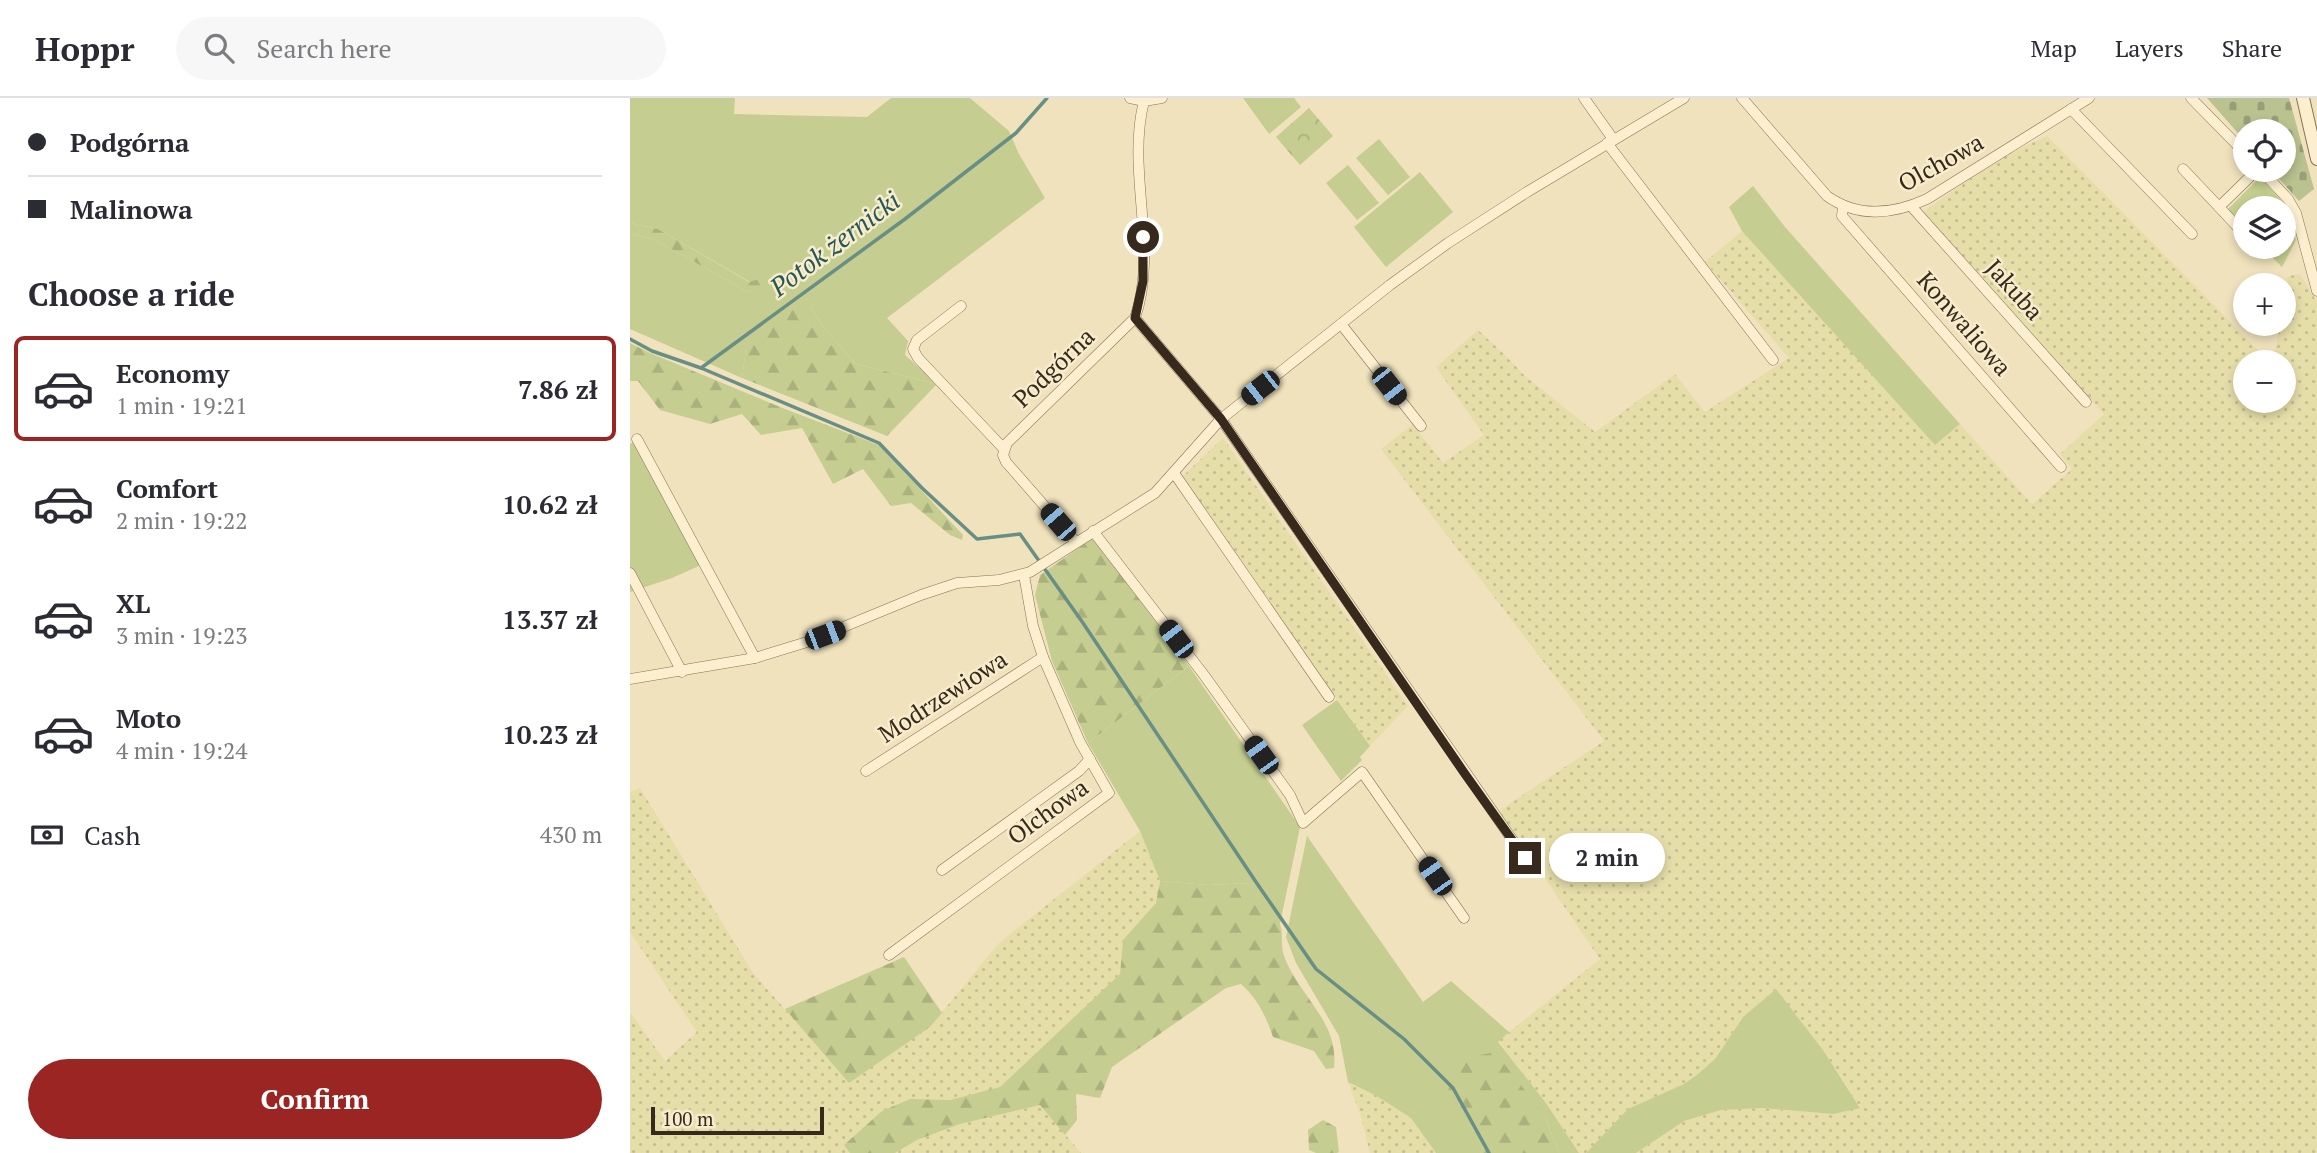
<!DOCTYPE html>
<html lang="en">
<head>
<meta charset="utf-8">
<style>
	:root { --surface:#fff; --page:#f7f7f7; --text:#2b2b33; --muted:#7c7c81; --line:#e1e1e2; --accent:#9b2522 }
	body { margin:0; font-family:"PT Serif",serif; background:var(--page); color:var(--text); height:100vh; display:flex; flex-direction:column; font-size:26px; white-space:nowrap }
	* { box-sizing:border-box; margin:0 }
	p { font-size:23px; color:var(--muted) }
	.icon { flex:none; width:38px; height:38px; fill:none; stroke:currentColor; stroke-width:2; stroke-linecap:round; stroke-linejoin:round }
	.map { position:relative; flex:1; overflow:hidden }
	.sheet { display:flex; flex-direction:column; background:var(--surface); width:630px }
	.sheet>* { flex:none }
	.hud { display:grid; align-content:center; height:154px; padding:0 28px; background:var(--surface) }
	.fabs { position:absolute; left:1603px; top:21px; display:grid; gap:14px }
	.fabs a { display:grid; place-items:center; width:63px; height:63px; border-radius:50%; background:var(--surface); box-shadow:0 4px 10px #0003; font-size:35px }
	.scale { position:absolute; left:21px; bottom:18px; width:173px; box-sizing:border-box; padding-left:7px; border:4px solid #37291b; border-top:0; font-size:19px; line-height:24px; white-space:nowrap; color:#37291b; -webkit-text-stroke:5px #f7eccc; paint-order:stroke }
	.end { position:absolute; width:32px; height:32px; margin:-16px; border:9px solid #37291b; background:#fff; box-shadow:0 0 0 4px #fff }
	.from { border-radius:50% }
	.bubble { position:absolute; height:49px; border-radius:24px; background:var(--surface); box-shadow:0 4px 10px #0003; font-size:23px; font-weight:700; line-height:49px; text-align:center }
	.car { position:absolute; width:21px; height:42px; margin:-21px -10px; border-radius:9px; box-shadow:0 0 5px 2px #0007; background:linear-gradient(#222 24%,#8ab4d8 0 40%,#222 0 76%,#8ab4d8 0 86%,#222 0) }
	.hud b { display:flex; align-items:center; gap:24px; height:66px; font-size:26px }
	.hud b+b { border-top:2px solid var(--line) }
	.hud i { width:18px; height:18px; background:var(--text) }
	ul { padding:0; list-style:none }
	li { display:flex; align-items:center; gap:21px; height:105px; margin:0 14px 10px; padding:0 14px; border:4px solid transparent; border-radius:10px }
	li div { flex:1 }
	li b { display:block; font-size:26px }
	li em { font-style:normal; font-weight:700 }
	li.on { border-color:var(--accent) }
	li>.icon { width:63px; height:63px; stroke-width:1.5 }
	h2 { padding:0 28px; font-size:32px; line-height:84px }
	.pay { display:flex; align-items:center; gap:18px; height:77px; padding:0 28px; font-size:26px }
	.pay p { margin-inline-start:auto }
	.button { display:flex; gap:14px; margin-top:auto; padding:14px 28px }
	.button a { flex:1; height:80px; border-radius:42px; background:var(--accent); color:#fff; font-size:28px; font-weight:700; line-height:80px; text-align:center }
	header { display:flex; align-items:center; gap:42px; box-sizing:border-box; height:98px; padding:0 35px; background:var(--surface); border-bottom:2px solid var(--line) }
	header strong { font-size:33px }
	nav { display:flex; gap:38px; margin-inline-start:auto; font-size:24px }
	.search { width:490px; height:63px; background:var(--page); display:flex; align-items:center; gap:18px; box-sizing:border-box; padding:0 24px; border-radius:38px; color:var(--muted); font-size:26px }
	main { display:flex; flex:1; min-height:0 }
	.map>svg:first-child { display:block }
	.farmland { fill:url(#farmland-dots) }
	.grass { fill:#c5ce90 }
	.forest { fill:url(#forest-firs) }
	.cemetery { fill:url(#cemetery-stones) }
	.park { fill:url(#park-crowns) }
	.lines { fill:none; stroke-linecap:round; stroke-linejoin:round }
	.stream { stroke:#688f86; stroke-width:3.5 }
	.minor-casing { stroke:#887255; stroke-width:11 }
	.tertiary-casing { stroke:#887255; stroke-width:14 }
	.minor { stroke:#fbefd0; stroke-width:10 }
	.tertiary { stroke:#fbefd0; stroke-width:12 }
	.route { stroke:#37291b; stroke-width:9 }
	.labels { text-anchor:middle; stroke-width:5; stroke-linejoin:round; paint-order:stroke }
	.street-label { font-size:24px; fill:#37291b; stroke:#f7eccc }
	.water-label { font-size:26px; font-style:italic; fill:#295756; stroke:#f7eccc }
</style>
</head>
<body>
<header>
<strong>Hoppr</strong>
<div class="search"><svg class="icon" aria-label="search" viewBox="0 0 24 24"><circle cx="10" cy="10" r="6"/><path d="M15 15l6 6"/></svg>Search here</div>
<nav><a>Map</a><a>Layers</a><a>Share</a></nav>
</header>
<main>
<section class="sheet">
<div class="hud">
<b><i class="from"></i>Podgórna</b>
<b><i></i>Malinowa</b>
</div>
<h2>Choose a ride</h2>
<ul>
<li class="on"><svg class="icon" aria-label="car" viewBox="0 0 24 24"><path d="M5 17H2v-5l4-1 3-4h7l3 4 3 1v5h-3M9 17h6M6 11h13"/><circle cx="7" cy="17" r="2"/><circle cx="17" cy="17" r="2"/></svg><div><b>Economy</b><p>1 min · 19:21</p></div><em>7.86 zł</em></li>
<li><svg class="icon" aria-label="car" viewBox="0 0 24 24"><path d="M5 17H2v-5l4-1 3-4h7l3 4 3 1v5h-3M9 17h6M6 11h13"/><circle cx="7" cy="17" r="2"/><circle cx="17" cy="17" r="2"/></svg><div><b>Comfort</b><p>2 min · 19:22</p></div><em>10.62 zł</em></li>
<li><svg class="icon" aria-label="car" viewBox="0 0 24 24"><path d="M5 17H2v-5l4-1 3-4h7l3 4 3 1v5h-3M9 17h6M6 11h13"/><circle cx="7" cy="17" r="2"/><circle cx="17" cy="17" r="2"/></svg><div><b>XL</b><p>3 min · 19:23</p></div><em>13.37 zł</em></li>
<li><svg class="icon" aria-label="car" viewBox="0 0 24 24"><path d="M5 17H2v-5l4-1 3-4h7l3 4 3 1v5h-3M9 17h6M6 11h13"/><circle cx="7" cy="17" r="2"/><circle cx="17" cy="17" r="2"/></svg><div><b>Moto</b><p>4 min · 19:24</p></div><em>10.23 zł</em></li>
</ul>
<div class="pay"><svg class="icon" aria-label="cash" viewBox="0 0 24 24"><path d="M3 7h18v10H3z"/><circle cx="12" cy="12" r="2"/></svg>Cash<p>430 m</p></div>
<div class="button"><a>Confirm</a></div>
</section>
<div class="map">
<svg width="1687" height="1055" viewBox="0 0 1687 1055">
	<defs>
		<pattern id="farmland-dots" width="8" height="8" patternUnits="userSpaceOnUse" patternTransform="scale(1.75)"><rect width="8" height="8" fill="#e6dea9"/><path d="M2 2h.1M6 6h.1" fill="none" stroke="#c6be91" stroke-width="1.8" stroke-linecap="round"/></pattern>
		<pattern id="forest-firs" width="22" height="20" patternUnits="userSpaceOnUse" patternTransform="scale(1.75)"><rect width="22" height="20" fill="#c5ce90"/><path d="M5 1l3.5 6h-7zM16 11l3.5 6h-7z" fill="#aab17c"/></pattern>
		<pattern id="cemetery-stones" width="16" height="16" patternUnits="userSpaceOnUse" patternTransform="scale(1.75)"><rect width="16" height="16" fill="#bac290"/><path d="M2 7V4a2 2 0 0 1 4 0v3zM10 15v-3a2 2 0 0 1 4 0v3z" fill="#989e75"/></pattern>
		<pattern id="park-crowns" width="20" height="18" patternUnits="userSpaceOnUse" patternTransform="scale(1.75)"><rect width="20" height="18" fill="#c5ce90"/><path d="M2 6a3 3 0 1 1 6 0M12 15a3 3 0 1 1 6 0" fill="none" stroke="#aab17c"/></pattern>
	</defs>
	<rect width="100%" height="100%" fill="#f0e2bc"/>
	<g class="farmland">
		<path d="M1417,38l223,226h-25v39h39v-39h-11l7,-38h4v-24l4,-24 12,-2 17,28v851h-681l48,-32 37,-11 41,-2 71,6 27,-7 -37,-57 -47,-61 -33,28 -28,42 -17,15 -14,10 -56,25 -42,44h-7l-33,-50 -48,-62 102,-82 -101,-148 105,-70 -223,-292 32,-25 30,39 41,-28 -48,-68 42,-37 25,23 21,22 71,57 80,-58 30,38 84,-54 -84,-96 37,-31 193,213 25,-20 72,80 40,-35 -12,-15 44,-40 -181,-202 75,-53z"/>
		<path d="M593,340l185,268 -38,40 -188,-269z"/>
		<path d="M10,690l113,185 96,109 81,-55 69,-84 141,-112 20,50 -4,22 -33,37 -3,34 -120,114 -50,12 -40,-1 -28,12 -37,34 5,8h-220v-141l35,49 32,-29 -67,-100v-140z"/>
		<path d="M718,984l27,13 36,23 25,35h-66l-9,-36z"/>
		<path d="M410,1007l41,48h-186l22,-13 43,-16z"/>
	</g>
	<g class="grass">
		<path d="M0,0h105l-1,16 133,3 24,-19h79l39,33 10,23 26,44 -158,120 21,23 -3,14 32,29 -81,-20 -33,-37 -13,-21 -64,43 -4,29 -112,-49v-95l23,5 95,53 66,-30 -64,20 -92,-53 -28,-6z"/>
		<path d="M613,0h51l7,9 -32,27z"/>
		<path d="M749,41l31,38 -22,18 -32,-37z"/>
		<path d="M718,67l31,38 -22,17 -31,-37z"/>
		<path d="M790,74l33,40 -67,55 -32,-40z"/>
		<path d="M1630,79l25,28 11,35 -14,27 -20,-20h22v-39h-39v21l-18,-19z"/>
		<path d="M1123,88l32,41 175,197 -25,21 -193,-214 -13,-24z"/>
		<path d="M5,343l66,124 -29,13 -42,14v-148z"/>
		<path d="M559,568l111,161 -20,97 -28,-41 -44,2 -48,-4 -20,-50 -52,-88z"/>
		<path d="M707,602l33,46 -10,11 2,3 -21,21 -39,-56z"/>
		<path d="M677,738l116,166 28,-21 58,51 -11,10 48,61 33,50h-20l-14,-37 -67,29 3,8h-45l-25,-35 -36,-23 -27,-13 -9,-46 -43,-73 -10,-26z"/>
		<path d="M1146,891l47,61 37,58 -27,6 -71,-6 -41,2 -37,11 -48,32h-50l42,-44 56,-25 14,-10 17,-15 28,-42z"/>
	</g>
	<g class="forest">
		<path d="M0,125l28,6 91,53 65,-20 1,7 -67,23 -95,-53 -23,-5z"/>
		<path d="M180,208l13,21 33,37 81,20 -50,52 -145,-58 4,-29 28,-34z"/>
		<path d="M0,245l20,10 135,56 94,36 84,90 -1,5 -12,-5 -39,-32 -20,3 -28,-37 -30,15 -31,-56 -41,7 -19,-21 -32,10 -50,-14 -22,-29h-8z"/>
		<path d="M463,440l96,128 -101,77 -36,-82 -17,-66 5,-20z"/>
		<path d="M530,783l48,4 45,-2c7,10 24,30 27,41 4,11 -1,23 6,37 17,39 53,62 48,107l-8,1 -12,-18 -41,-14c-7,-21 -16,-39 -32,-53l-15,4 -114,79 -12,31 -24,-4 1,26 -12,15 -25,-30 -80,19 -43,16 -22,13h-45l-6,-8 38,-34 28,-12 40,1 50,-13 120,-113 3,-34 33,-37z"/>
		<path d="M274,859l38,56 -12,14 -81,56 -64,-74z"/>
		<path d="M865,954l50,64 14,37h-78l-33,-62 8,-31z"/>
		<path d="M693,1022l13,7 3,25 -2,1h-21l-7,-3 -1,-20z"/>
	</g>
	<path class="cemetery" d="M1577,0h82l25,91 -15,12 -28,-31h13v-39h-39v10z"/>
	<path class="park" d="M679,10l24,28 -33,29 -24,-28z"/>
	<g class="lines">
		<g class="stream">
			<path d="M0,241l22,12 49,17 204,-149 111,-86 31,-35"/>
			<path d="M71,270l178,75 43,45 55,51 43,-5 63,89 175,262 58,84 88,70 49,49 36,65"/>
		</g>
		<g class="minor-casing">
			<g id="minor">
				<path d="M500,0l14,3 18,-3"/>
				<path d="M954,0l29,41"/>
				<path d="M1112,0l85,98c32,23 67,18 100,3l162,-101"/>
				<path d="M1561,0l54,55"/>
				<path d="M514,3c-18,71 15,147 -9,217l86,101 304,439"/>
				<path d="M1441,11l121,125"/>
				<path d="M977,45l166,217"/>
				<path d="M1553,71l36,38 38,-37"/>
				<path d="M1631,72l27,29 8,14 21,78"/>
				<path d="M1213,108l-1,10 219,251"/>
				<path d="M1281,108l175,196"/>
				<path d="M1589,109l26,28"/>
				<path d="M331,208l-44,34 -4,9 5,9 86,91"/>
				<path d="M711,226l80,102"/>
				<path d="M7,341l118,219"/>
				<path d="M544,375l155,224"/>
				<path d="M463,433l111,144 86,120 13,28 59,-51 102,146"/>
				<path d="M445,443l-69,-79 -3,-7 4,-12 128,-125"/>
				<path d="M0,475l52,99"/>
				<path d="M0,581l125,-21 52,-16 114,-47 36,-12 42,-3 31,-8 125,-79 66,-74 169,-134 58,-42 79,-51 157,-94"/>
				<path d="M236,673l177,-114"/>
				<path d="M312,772l137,-99 11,-12"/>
				<path d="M259,857l220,-162 -29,-51 -37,-85 -10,-31 -9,-51"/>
			</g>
		</g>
		<g class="tertiary-casing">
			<path id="tertiary" d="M1673,0l14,61"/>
		</g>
		<use href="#minor" class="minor"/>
		<use href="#tertiary" class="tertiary"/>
	</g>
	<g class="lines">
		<path class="route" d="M513,139v44l-8,37 86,101 244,355 60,84"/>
	</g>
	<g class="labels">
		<g class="street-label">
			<text transform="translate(1311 65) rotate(-29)" y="8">Olchowa</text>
			<text transform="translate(1384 192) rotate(48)" y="8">Jakuba</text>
			<text transform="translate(1334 226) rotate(49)" y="8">Konwaliowa</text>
			<text transform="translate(424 270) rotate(-44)" y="8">Podgórna</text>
			<text transform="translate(313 599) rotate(-33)" y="8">Modrzewiowa</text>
			<text transform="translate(418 714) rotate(-36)" y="8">Olchowa</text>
		</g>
		<g class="water-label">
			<text transform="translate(205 146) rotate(-37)" y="9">Potok żernicki</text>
		</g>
	</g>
</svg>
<div class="fabs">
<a><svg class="icon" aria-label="locate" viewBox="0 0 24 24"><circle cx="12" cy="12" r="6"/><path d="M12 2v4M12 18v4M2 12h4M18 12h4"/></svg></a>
<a><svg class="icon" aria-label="layers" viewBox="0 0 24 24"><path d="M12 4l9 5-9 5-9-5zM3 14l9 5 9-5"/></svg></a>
<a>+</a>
<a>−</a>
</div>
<div class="scale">100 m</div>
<i class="end from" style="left:513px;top:139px"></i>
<i class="end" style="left:895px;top:760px"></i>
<div class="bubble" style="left:919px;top:735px;width:116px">2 min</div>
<i class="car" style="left:759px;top:288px;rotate:142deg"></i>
<i class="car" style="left:630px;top:290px;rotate:232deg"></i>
<i class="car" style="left:428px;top:424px;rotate:319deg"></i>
<i class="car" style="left:195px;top:537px;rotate:69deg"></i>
<i class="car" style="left:546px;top:541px;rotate:323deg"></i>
<i class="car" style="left:631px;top:657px;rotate:324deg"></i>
<i class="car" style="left:805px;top:778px;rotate:325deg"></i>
</div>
</main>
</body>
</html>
